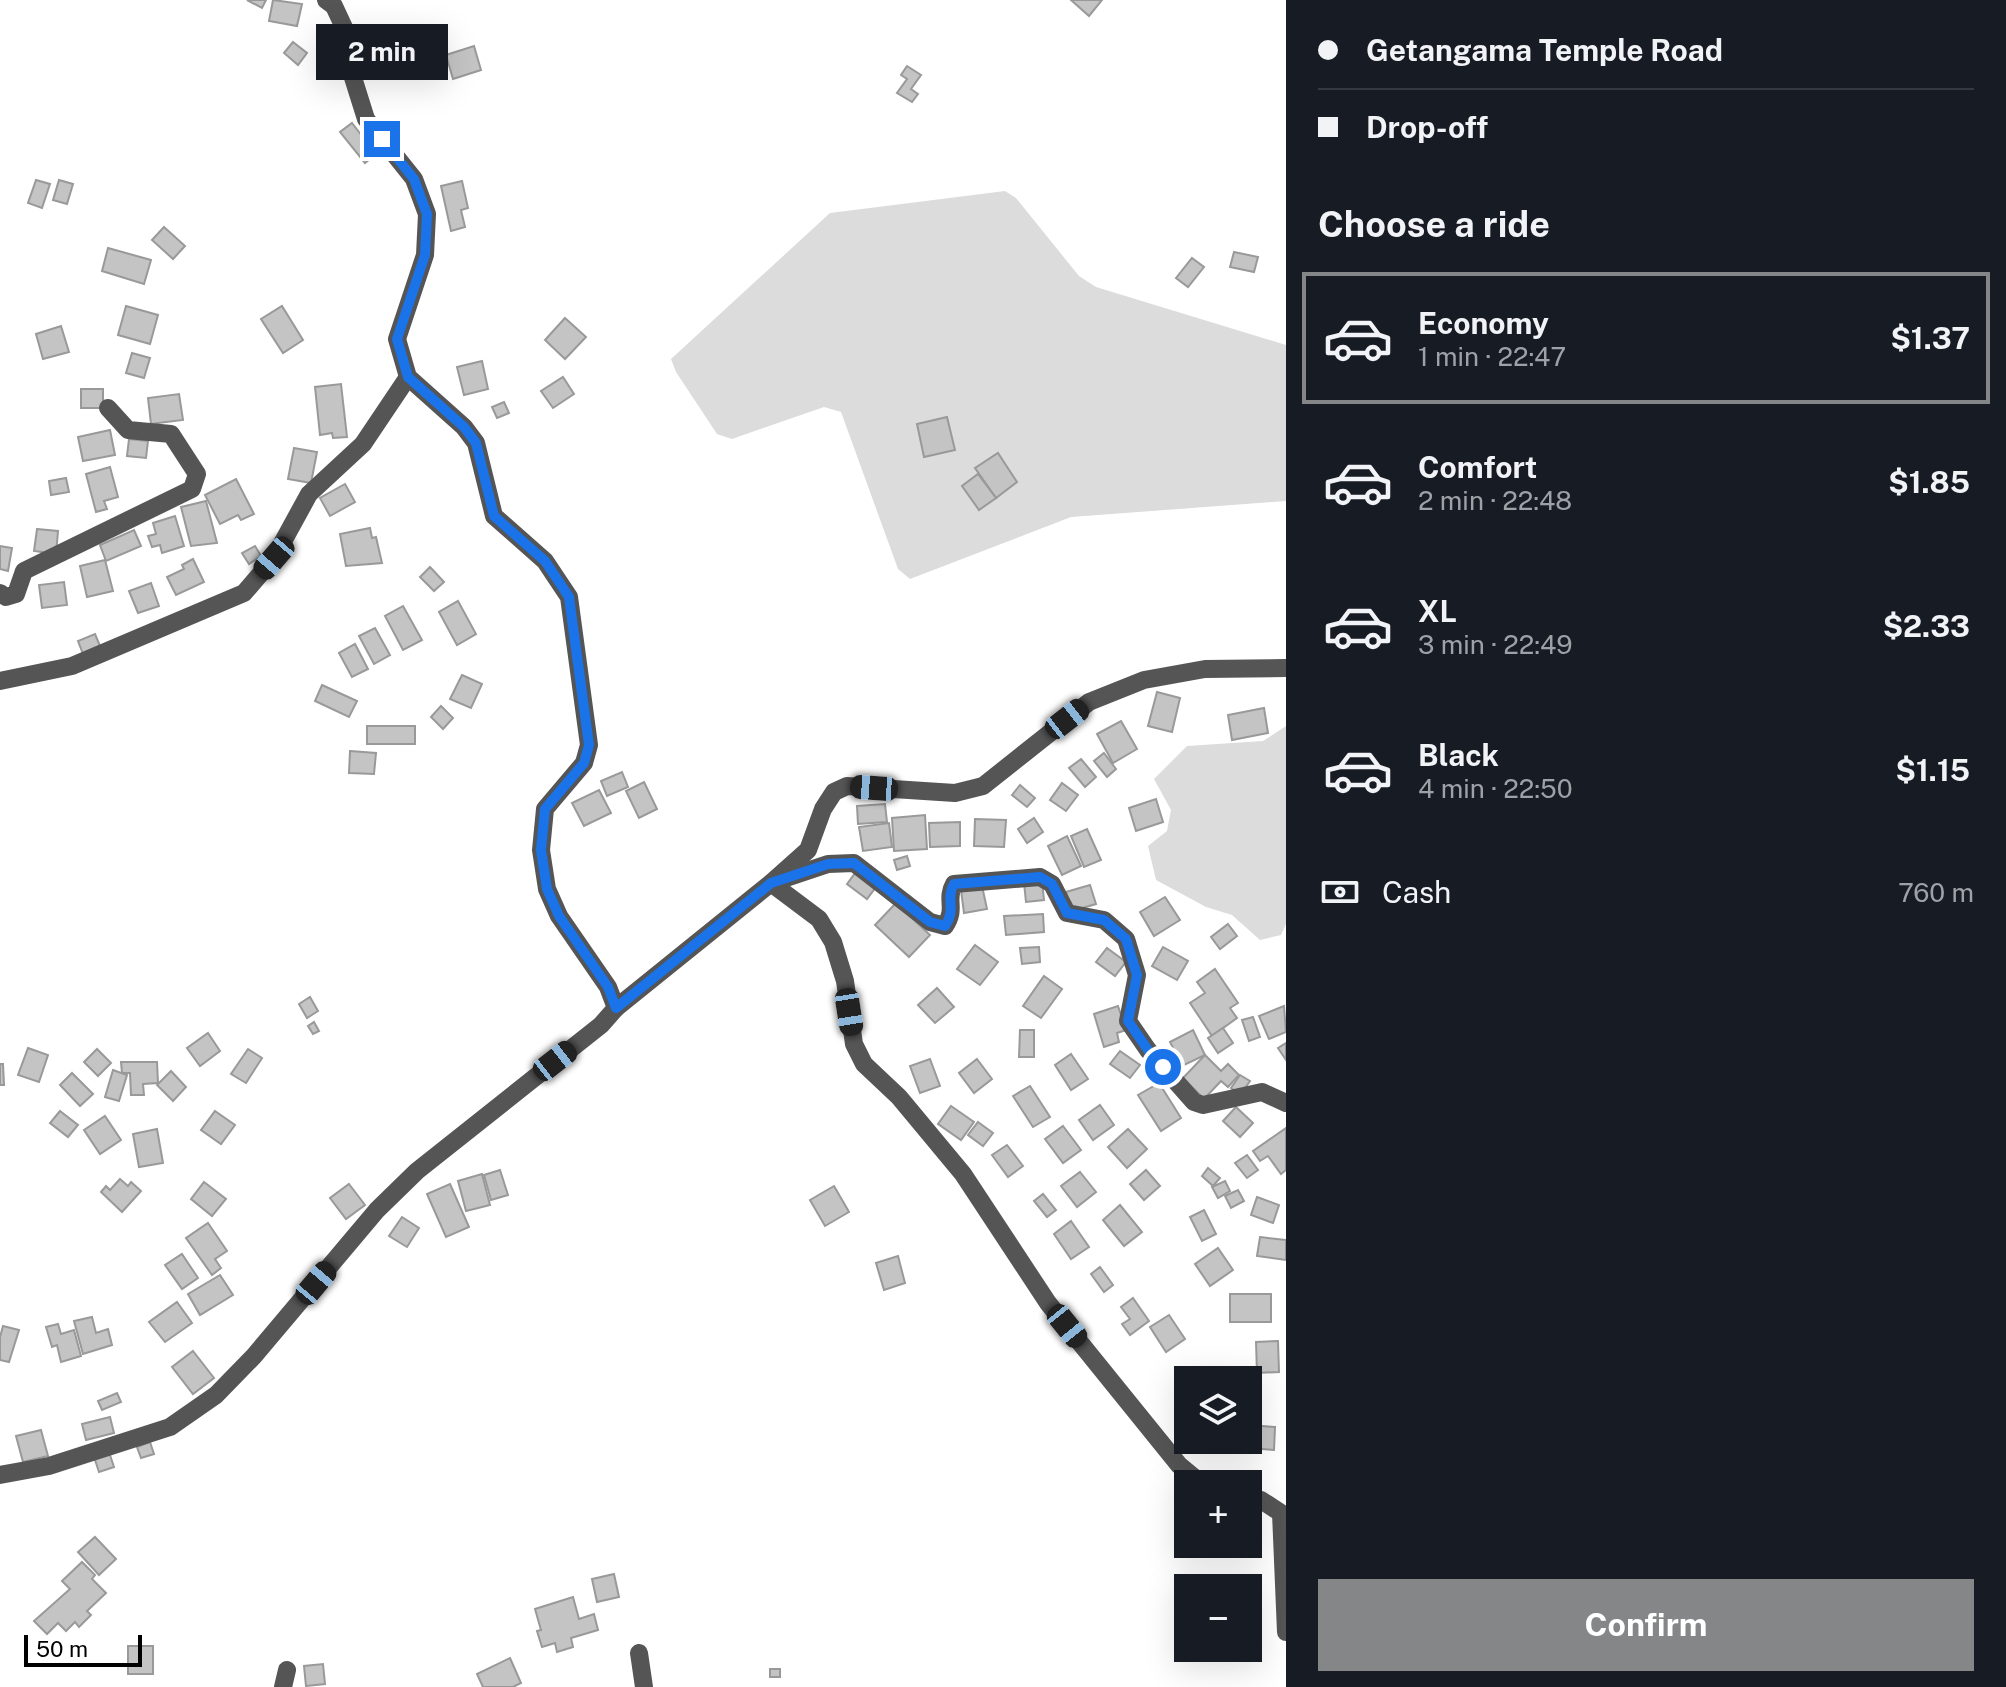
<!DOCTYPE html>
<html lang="en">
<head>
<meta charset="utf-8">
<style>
	:root { --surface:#171b24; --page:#242831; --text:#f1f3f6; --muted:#9ea1a6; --line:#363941; --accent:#858687 }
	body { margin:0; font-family:"Public Sans",sans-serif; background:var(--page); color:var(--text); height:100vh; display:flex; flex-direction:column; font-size:30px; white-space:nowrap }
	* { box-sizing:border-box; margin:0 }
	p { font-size:26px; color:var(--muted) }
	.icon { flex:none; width:44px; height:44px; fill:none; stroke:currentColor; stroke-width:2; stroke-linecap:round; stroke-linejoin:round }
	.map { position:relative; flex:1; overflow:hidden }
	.side { display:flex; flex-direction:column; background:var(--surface); width:720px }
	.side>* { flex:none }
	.guide { display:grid; align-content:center; height:176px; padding:0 32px; background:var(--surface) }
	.buttons { position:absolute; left:1174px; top:1366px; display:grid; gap:16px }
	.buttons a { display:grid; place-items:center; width:88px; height:88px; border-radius:0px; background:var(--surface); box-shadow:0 8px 32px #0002; font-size:40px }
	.scale { position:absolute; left:24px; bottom:20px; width:118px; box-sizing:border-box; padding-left:8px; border:4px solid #000; border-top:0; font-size:22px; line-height:28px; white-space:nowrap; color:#000; -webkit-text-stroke:6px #fff; paint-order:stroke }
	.end { position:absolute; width:36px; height:36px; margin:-18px; border:10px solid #1a73e8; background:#fff; box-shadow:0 0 0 4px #fff }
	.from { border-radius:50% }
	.bubble { position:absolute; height:56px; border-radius:0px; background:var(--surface); box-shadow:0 8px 32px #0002; font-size:26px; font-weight:700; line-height:56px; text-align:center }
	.car { position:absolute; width:24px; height:48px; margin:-24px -12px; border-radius:10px; box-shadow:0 0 6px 2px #0007; background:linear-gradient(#222 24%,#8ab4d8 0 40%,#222 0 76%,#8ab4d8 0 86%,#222 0) }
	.guide b { display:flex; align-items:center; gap:28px; height:76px; font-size:30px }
	.guide b+b { border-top:2px solid var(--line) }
	.guide i { width:20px; height:20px; background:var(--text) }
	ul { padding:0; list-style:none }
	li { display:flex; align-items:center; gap:24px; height:132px; margin:0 16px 12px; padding:0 16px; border:4px solid transparent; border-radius:0px }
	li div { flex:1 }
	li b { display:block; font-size:30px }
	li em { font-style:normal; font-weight:700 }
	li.active { border-color:var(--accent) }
	li>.icon { width:72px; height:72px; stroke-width:1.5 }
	h2 { padding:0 32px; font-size:36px; line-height:96px }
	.pay { display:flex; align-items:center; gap:20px; height:88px; padding:0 32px; font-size:30px }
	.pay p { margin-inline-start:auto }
	.button { display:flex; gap:16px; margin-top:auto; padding:16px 32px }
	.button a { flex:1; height:92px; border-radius:0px; background:var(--accent); color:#fff; font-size:32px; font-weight:700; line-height:92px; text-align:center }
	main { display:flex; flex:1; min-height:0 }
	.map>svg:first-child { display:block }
	.green { fill:#dcdcdc }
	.building { fill:#c4c4c4; stroke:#999; stroke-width:2 }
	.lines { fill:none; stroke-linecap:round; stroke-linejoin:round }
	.minor { stroke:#555; stroke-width:18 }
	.route { stroke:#1a73e8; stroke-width:10 }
</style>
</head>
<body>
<main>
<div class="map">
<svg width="1286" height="1687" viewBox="0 0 1286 1687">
	<rect width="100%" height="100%" fill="#fff"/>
	<g class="green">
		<path d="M1005,191l11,7 63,78 17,11 190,58v156l-215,16 -161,62 -12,-10 -57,-157 -17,-5 -92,32 -15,-5 -41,-62 -5,-13 159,-146z"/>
		<path d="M1286,726v198l-5,11 -21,5 -28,-25 -26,-8 -50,-27 -8,-34 19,-15 4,-21 -17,-31 33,-33 76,-5z"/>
	</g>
	<g class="building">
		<path d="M247,0h19l-4,8z"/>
		<path d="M273,0l29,4 -5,22 -28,-5z"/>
		<path d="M1071,0h31l-13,16z"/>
		<path d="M293,42l14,11 -9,12 -14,-12z"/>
		<path d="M474,46l7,24 -28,9 -7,-24z"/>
		<path d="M340,49l5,23 -22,5 -4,-17 10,-2 -1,-6z"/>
		<path d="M907,66l14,9 -10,14 7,5 -6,8 -15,-9 10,-14 -6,-4z"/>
		<path d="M352,123l24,31 -11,9 -25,-31z"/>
		<path d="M36,180l14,4 -8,24 -14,-5z"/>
		<path d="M59,180l14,4 -6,20 -14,-4z"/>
		<path d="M462,181l6,27 -7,2 4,17 -14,4 -10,-45z"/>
		<path d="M164,227l21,19 -12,13 -21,-19z"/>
		<path d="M108,248l43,12 -7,24 -42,-13z"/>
		<path d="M1234,252l24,5 -4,15 -24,-5z"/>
		<path d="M1192,258l12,9 -16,20 -12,-9z"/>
		<path d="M126,306l32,9 -8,29 -32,-9z"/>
		<path d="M282,306l21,34 -20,13 -22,-34z"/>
		<path d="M565,318l21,19 -21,22 -20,-19z"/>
		<path d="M61,326l8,26 -26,7 -7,-25z"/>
		<path d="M132,353l18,5 -6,20 -18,-5z"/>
		<path d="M482,361l6,28 -24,6 -7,-28z"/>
		<path d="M563,377l11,17 -21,14 -12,-17z"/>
		<path d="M341,384l6,53 -14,1 -1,-5 -12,2 -5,-48z"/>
		<rect x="81" y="389" width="22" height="19"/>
		<path d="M179,394l4,26 -32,4 -3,-26z"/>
		<path d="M504,402l5,11 -12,5 -5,-11z"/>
		<path d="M947,417l8,33 -31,7 -7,-33z"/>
		<path d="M110,430l5,25 -32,6 -5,-24z"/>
		<path d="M129,439l19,2 -2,17 -19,-2z"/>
		<path d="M294,448l23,4 -6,31 -23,-4z"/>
		<path d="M998,453l19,29 -21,16 -21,-30z"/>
		<path d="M110,467l8,30 -14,4 3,8 -11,3 -10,-38z"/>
		<path d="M978,474l18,24 -17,12 -17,-24z"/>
		<path d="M66,478l3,14 -18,3 -2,-14z"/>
		<path d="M236,479l18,35 -13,6 -3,-5 -18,9 -15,-29z"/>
		<path d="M345,484l10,18 -25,14 -10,-18z"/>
		<path d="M206,501l11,42 -26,3 -10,-39z"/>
		<path d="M175,516l9,30 -22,7 -2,-8 -8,2 -4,-11 8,-2 -3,-11z"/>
		<path d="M370,528l2,10 4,-1 6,26 -36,3 -6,-32z"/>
		<path d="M37,529l21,2 -2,23 -22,-3z"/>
		<path d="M134,530l7,16 -35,15 -6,-16z"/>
		<path d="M0,546l12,2 -4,23 -8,-2z"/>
		<path d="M255,546l6,10 -12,8 -7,-11z"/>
		<path d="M193,559l11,23 -28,13 -9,-18 17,-8 -2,-4z"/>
		<path d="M105,560l8,31 -26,6 -7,-31z"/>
		<path d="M430,567l14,15 -10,9 -14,-14z"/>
		<path d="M64,582l3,23 -25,3 -3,-23z"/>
		<path d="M151,583l8,23 -21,7 -9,-22z"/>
		<path d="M458,601l18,33 -19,11 -18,-33z"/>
		<path d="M403,606l19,34 -19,10 -18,-34z"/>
		<path d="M375,628l15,27 -16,9 -15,-28z"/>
		<path d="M95,634l5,12 -17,8 -5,-13z"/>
		<path d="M355,644l13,25 -16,8 -13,-24z"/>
		<path d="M462,675l20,9 -11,24 -21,-9z"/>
		<path d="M322,685l35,16 -8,16 -34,-16z"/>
		<path d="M1157,692l23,6 -8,34 -24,-6z"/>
		<path d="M441,706l12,12 -10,11 -12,-12z"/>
		<path d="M1264,708l4,25 -36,7 -4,-25z"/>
		<path d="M1121,721l16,28 -24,14 -16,-29z"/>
		<rect x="367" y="726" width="48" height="18"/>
		<path d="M350,751l26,2 -2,21 -25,-1z"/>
		<path d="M1104,753l12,16 -9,8 -13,-16z"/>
		<path d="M1081,759l15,18 -11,10 -16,-19z"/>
		<path d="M622,772l6,15 -21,9 -6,-15z"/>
		<path d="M644,782l13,27 -18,9 -13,-27z"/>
		<path d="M1062,783l16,12 -12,16 -16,-11z"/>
		<path d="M1020,785l15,13 -8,9 -15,-12z"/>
		<path d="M599,790l12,23 -27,13 -12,-23z"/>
		<path d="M1156,799l7,23 -27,9 -7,-23z"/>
		<path d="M885,804l2,18 -29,2 -1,-18z"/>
		<path d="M925,815l2,34 -33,2 -2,-33z"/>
		<path d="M1034,818l9,14 -16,11 -9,-14z"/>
		<path d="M975,819l31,1 -2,27 -30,-1z"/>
		<path d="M960,822v24l-30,1 -1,-24z"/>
		<path d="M889,823l3,24 -29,4 -4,-24z"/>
		<path d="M1087,829l14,31 -17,7 -13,-31z"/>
		<path d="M1067,836l14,30 -19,9 -14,-29z"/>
		<path d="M907,856l3,10 -13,4 -3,-10z"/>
		<path d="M856,872l20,15 -9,12 -20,-15z"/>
		<path d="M1042,881l2,19 -18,2 -2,-19z"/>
		<path d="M1090,885l6,19 -24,7 -6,-19z"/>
		<path d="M982,886l5,23 -23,4 -3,-23z"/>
		<path d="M1165,897l15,23 -26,16 -14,-24z"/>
		<path d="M896,903l34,32 -21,22 -34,-32z"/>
		<path d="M1043,914l1,18 -38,3 -2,-19z"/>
		<path d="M1228,924l9,12 -17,13 -9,-12z"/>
		<path d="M975,945l23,17 -18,23 -23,-16z"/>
		<path d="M1039,947l1,15 -18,2 -2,-16z"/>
		<path d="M1163,947l25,14 -11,19 -25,-14z"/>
		<path d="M1107,948l19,14 -11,14 -19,-14z"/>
		<path d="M1215,969l23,34 -8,5 7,10 -25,18 -22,-33 15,-10 -8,-11z"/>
		<path d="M1044,976l18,13 -21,29 -18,-12z"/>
		<path d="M937,988l17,19 -19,16 -17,-18z"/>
		<path d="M310,997l8,14 -11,7 -8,-14z"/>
		<path d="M1118,1006l8,24 -9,3 2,9 -15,5 -10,-33z"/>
		<path d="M1284,1006l2,26 -17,7 -10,-23z"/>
		<path d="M1253,1017l7,20 -11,4 -7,-21z"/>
		<path d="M314,1022l5,9 -6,3 -5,-8z"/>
		<path d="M1223,1028l10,15 -15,10 -10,-15z"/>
		<path d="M1020,1030h14v27h-15z"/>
		<path d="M1193,1030l12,25 -23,11 -12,-24z"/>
		<path d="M208,1033l12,18 -20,15 -13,-18z"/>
		<path d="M1286,1043v17l-8,-12z"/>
		<path d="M28,1048l20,7 -9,27 -21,-7z"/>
		<path d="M97,1049l14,14 -13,13 -14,-14z"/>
		<path d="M248,1049l14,9 -16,25 -15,-9z"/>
		<path d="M1120,1051l20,14 -10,13 -20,-14z"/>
		<path d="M1071,1054l17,25 -17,11 -16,-25z"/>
		<path d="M1205,1055l16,16 7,-7 11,11 -11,12 -7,-6 -17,18 -21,-21z"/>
		<path d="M930,1059l10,27 -20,7 -10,-27z"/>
		<path d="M977,1059l15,20 -18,14 -15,-20z"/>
		<path d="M121,1062h36l1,21 -15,1 1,11h-13l-1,-22h-8z"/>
		<path d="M0,1064h3l1,21h-4z"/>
		<path d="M113,1070l14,5 -8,26 -14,-4z"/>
		<path d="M171,1071l15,16 -13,14 -16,-16z"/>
		<path d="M72,1073l21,21 -13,12 -20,-21z"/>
		<path d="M1240,1075l10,6 -10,14 -9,-7z"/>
		<path d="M1159,1083l22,35 -20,13 -23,-36z"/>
		<path d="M1030,1086l20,31 -17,10 -20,-31z"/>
		<path d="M1100,1105l14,20 -21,15 -14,-20z"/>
		<path d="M951,1106l23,16 -13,18 -23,-16z"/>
		<path d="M1236,1107l17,16 -13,14 -17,-16z"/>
		<path d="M60,1111l18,14 -10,12 -18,-14z"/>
		<path d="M215,1111l20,14 -14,19 -20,-14z"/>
		<path d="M105,1116l16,24 -21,14 -16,-24z"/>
		<path d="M978,1122l15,11 -10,13 -15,-11z"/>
		<path d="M1063,1126l18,24 -18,13 -18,-24z"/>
		<path d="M1286,1128v42l-5,4 -13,-18 -8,5 -7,-10z"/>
		<path d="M157,1129l6,34 -24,4 -6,-33z"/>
		<path d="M1128,1129l19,20 -20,19 -19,-21z"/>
		<path d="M1007,1145l16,21 -15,11 -16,-22z"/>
		<path d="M1247,1155l11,15 -11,8 -12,-15z"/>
		<path d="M1208,1168l12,10 -7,8 -11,-10z"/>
		<path d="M500,1170l8,25 -17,5 -7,-25z"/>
		<path d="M1146,1170l14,16 -16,14 -14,-16z"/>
		<path d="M1080,1172l16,20 -19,15 -16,-21z"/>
		<path d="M482,1174l8,31 -24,6 -8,-30z"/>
		<path d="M120,1179l8,7 3,-4 10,9 -19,21 -21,-20 5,-6 4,4z"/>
		<path d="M1225,1181l5,10 -12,7 -6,-11z"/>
		<path d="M204,1182l22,17 -14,17 -21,-17z"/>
		<path d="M349,1184l16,21 -19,14 -16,-21z"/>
		<path d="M450,1184l19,43 -23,10 -19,-43z"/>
		<path d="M834,1186l15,26 -24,14 -15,-26z"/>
		<path d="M1238,1190l6,11 -13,7 -6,-12z"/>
		<path d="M1043,1194l13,16 -9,7 -13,-16z"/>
		<path d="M1257,1197l22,8 -6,18 -22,-8z"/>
		<path d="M1120,1205l22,27 -18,14 -21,-26z"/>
		<path d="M1204,1210l12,24 -14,7 -12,-24z"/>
		<path d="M402,1217l17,11 -12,19 -18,-11z"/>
		<path d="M1071,1221l18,26 -18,12 -17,-25z"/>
		<path d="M208,1223l19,28 -12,8 6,9 -9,7 -26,-37z"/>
		<path d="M1260,1237l26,3v20l-29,-4z"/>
		<path d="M1218,1248l15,22 -23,16 -15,-22z"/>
		<path d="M182,1254l16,24 -16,11 -17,-24z"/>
		<path d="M898,1256l7,27 -21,7 -8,-27z"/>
		<path d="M1100,1267l13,18 -9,7 -13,-18z"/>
		<path d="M220,1275l13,20 -33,20 -12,-21z"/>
		<rect x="1230" y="1294" width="41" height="28"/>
		<path d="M1133,1298l16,23 -19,14 -8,-11 8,-5 -9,-12z"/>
		<path d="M177,1302l15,21 -27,19 -16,-20z"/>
		<path d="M1169,1315l16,24 -19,13 -16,-25z"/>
		<path d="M92,1317l4,16 12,-4 4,16 -29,9 -9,-33z"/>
		<path d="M58,1324l3,10 13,-4 7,26 -20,6 -4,-17 -5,2 -6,-20z"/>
		<path d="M3,1326l16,4 -10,32 -9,-2v-23z"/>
		<path d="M1278,1341l1,31 -22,1 -1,-31z"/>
		<path d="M193,1351l21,27 -21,16 -21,-27z"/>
		<path d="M117,1393l4,9 -19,8 -4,-9z"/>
		<path d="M110,1417l4,16 -28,7 -4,-16z"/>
		<path d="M1248,1425l27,2 -1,23 -41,-3v-7h15z"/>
		<path d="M41,1430l7,26 -25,6 -7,-26z"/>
		<path d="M150,1442l4,12 -13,4 -4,-11z"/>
		<path d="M109,1452l5,15 -15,5 -5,-15z"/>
		<path d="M95,1537l21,22 -17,16 -21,-23z"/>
		<path d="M82,1562l13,13 -3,4 14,14 -19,18 4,4 -12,12 -4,-5 -9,9 -8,-8 -11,11 -13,-13 36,-32 -8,-8z"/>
		<path d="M614,1574l5,23 -22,5 -5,-23z"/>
		<path d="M573,1597l6,22 15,-5 4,16 -27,8 2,9 -16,5 -2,-9 -13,4 -5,-16 4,-1 -6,-21z"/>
		<rect x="128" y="1646" width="25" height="28"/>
		<path d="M510,1658l11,25 -8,4h-30l-6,-13z"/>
		<path d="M323,1664l2,20 -19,2 -2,-20z"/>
		<rect x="770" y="1669" width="10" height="8"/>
	</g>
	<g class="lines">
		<g class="minor">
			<path d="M0,593l6,4 10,-3 8,-23 168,-82 5,-15 -26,-40 -43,-4 -20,-22"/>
			<path d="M0,681l72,-15 172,-73 30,-35 35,-64 54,-50 45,-67"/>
			<path d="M777,881l51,-17 26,-1 76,59 15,4c12,-18 0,-26 9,-42l86,-7 12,7 15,29 37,7 22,19 11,36 -9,46 20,29 46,52 9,3 59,-13 24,11"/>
			<path d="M771,883l48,36 14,23 12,39 9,63 10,20 35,33 64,77 85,129 131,162 23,19"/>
			<path d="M616,1008l155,-125 37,-33 15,-41 11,-17 13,-6 108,7 28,-7 106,-84 55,-22 61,-11 81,-1"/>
			<path d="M0,1475l49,-9 121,-39 46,-32 38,-39 123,-146 40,-39 184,-146 15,-17 -8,-21 -49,-71 -12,-27 -6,-39 4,-41 39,-46 5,-18 -20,-148 -24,-36 -51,-45 -18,-73 -12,-16 -56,-50 -11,-38 28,-84 2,-41 -13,-35 -48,-60 -16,-51 -3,-34 -13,-28 -8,-6"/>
			<path d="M1248,1497l13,3 20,13 5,119"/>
			<path d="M639,1653l5,34"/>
			<path d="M283,1687l4,-17"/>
		</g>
	</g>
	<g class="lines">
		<path class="route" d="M382,139l32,40 13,35 -2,41 -28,84 11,38 56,50 12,16 18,73 51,45 24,36 20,148 -5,18 -39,46 -4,41 6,39 12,27 49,71 8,21 155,-125 57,-19 26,-1 76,59 15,4c12,-18 0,-26 9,-42l86,-7 12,7 15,29 37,7 22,19 11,36 -9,46 20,29 15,17"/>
	</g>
</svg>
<div class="buttons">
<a><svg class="icon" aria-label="layers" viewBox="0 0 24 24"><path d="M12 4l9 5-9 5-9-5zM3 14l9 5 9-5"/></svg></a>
<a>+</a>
<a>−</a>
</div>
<div class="scale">50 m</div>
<i class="end from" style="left:1163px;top:1067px"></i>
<i class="end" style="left:382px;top:139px"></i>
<div class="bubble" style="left:316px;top:24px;width:132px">2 min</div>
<i class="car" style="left:274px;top:558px;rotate:221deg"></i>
<i class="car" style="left:1067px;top:719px;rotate:52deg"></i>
<i class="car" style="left:874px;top:788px;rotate:274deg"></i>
<i class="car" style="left:849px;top:1012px;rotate:171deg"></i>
<i class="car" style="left:555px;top:1061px;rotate:52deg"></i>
<i class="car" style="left:316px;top:1283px;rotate:40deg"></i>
<i class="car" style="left:1067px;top:1326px;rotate:141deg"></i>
</div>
<section class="side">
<div class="guide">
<b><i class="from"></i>Getangama Temple Road</b>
<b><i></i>Drop-off</b>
</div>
<h2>Choose a ride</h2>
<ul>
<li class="active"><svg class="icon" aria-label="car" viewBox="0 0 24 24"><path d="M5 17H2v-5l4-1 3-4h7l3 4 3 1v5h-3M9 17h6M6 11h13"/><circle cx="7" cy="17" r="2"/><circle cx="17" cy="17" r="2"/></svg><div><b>Economy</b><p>1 min · 22:47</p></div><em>$1.37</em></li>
<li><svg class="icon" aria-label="car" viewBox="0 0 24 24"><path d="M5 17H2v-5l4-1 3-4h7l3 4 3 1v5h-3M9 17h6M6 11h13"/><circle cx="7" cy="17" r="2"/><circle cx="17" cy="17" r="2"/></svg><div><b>Comfort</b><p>2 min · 22:48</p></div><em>$1.85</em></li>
<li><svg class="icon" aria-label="car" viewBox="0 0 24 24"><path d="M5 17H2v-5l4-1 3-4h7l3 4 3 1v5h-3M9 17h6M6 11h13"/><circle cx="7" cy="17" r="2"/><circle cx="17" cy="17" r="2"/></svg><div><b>XL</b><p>3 min · 22:49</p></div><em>$2.33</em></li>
<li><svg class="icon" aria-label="car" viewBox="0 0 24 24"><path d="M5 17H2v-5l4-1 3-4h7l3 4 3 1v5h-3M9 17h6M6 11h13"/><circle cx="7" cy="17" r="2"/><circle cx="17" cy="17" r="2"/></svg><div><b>Black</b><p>4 min · 22:50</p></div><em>$1.15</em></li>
</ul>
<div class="pay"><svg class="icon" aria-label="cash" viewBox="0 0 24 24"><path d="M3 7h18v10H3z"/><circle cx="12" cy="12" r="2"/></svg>Cash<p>760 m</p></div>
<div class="button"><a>Confirm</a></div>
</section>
</main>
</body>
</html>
